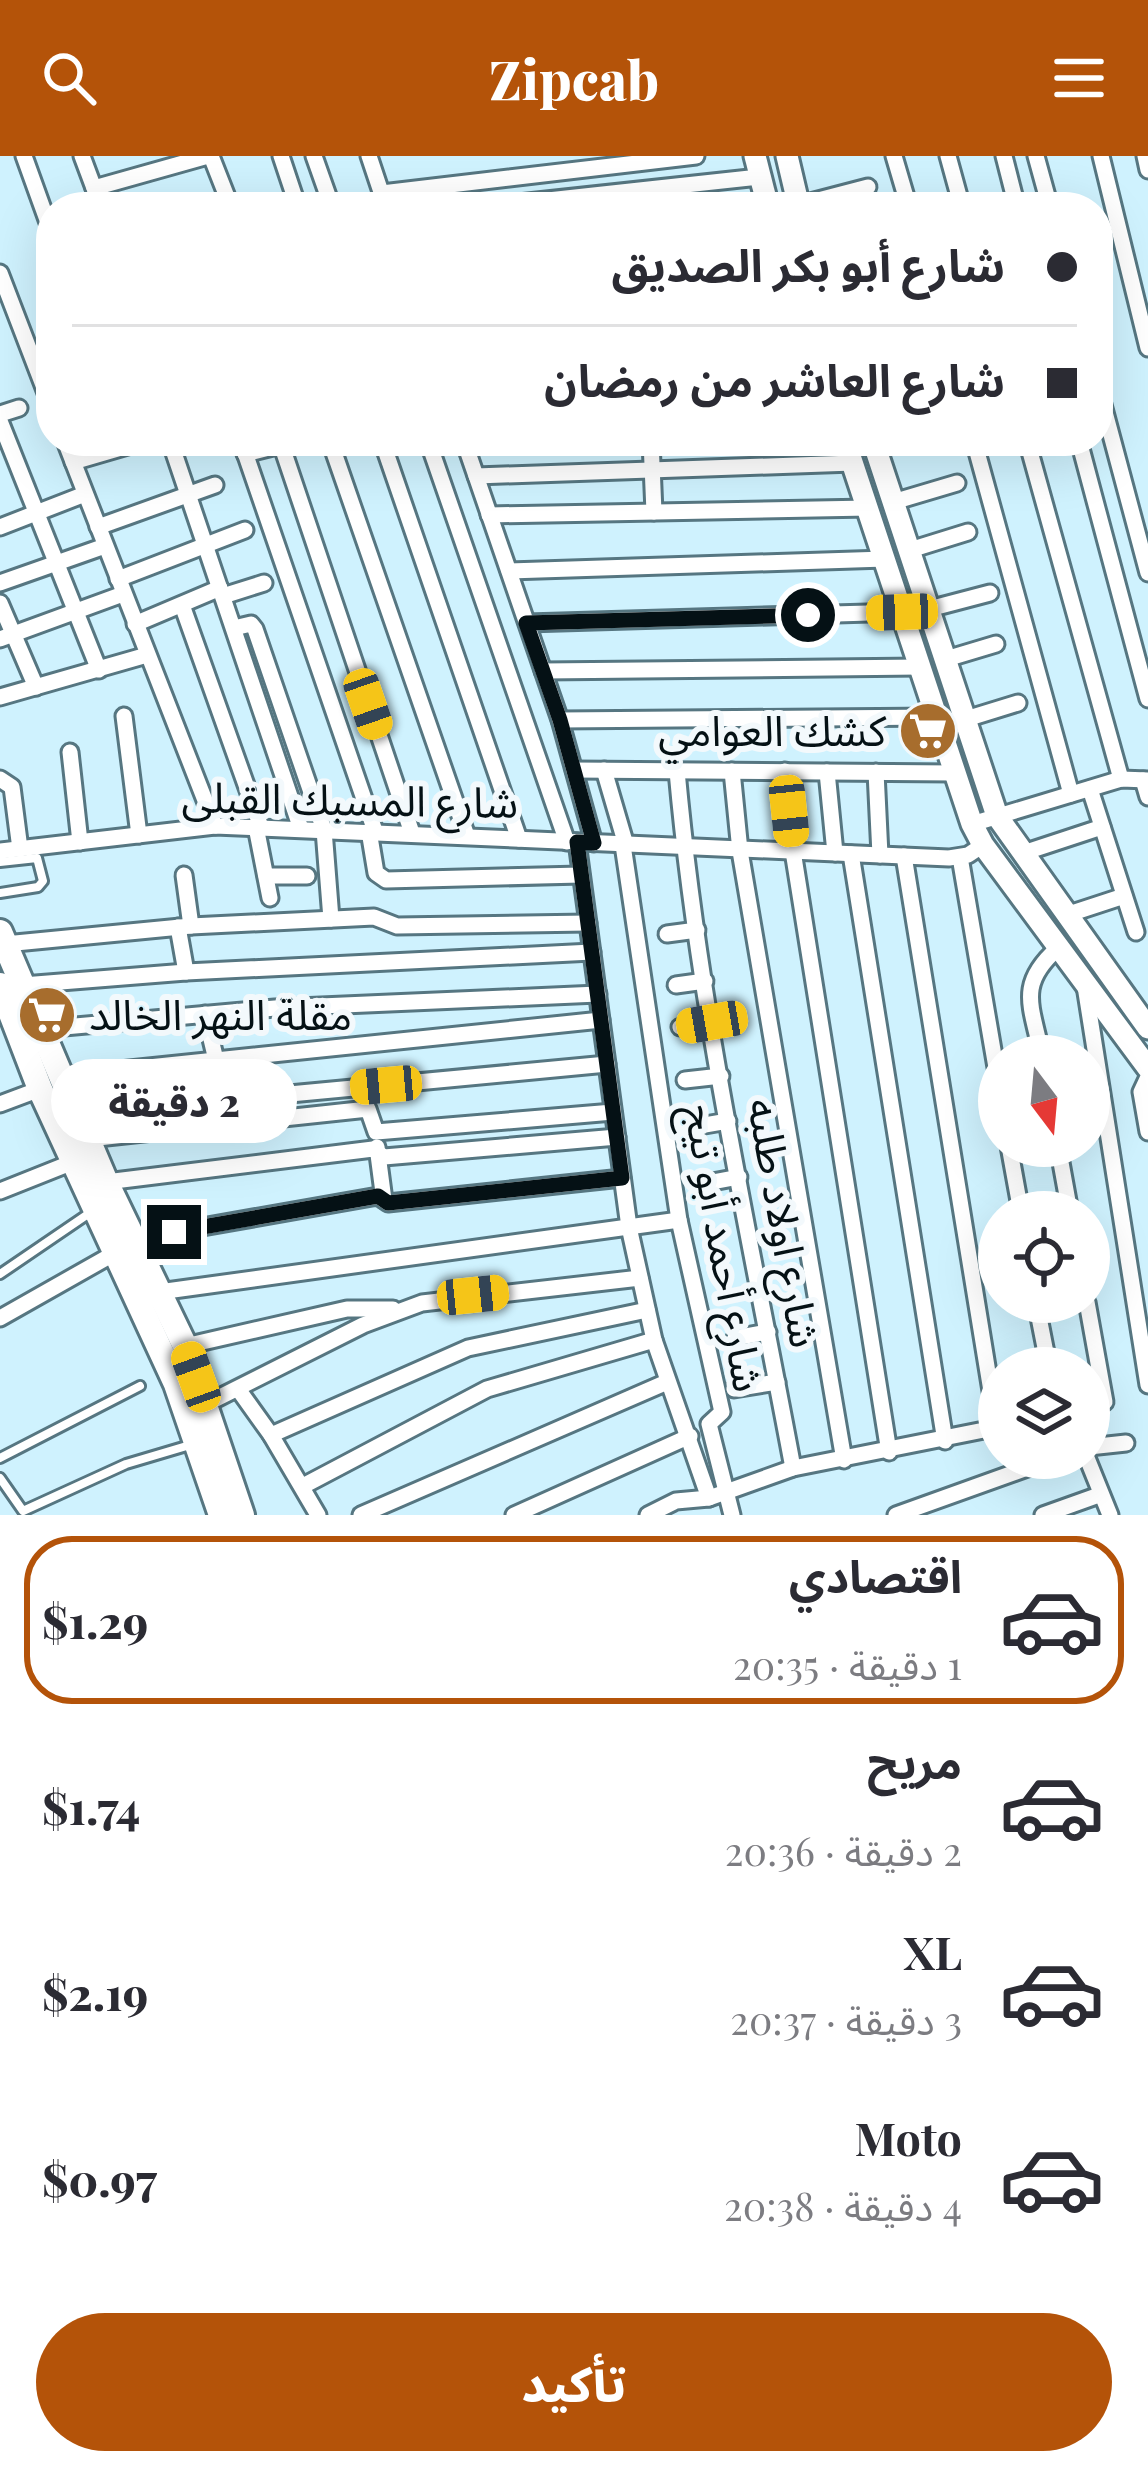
<!DOCTYPE html>
<html lang="ar">
<head>
<meta charset="utf-8">
<style>
	:root { --surface:#fff; --page:#f2f2f3; --text:#2b2b33; --muted:#7c7c81; --line:#e1e1e2; --accent:#b45309 }
	body { margin:0; font-family:"Playfair Display","Noto Sans Arabic",serif; background:var(--page); color:var(--text); direction:rtl; height:100vh; display:flex; flex-direction:column; font-size:45px; white-space:nowrap }
	* { box-sizing:border-box; margin:0 }
	p { font-size:39px; color:var(--muted) }
	.icon { flex:none; width:66px; height:66px; fill:none; stroke:currentColor; stroke-width:2; stroke-linecap:round; stroke-linejoin:round }
	.map { position:relative; height:1359px; overflow:hidden; direction:ltr }
	.details { display:flex; flex-direction:column; background:var(--surface); flex:1 }
	.details>* { flex:none }
	.guide { position:absolute; left:36px; top:36px; width:1077px; height:264px; border-radius:48px; box-shadow:0 12px 48px #0002; direction:rtl; display:grid; align-content:center; height:264px; padding:0 36px; background:var(--surface) }
	.needle { width:78px; rotate:164deg }
	.tools { position:absolute; left:978px; top:879px; display:grid; gap:24px }
	.tools a { display:grid; place-items:center; width:132px; height:132px; border-radius:50%; background:var(--surface); box-shadow:0 12px 48px #0002; font-size:60px }
	.end { position:absolute; width:54px; height:54px; margin:-27px; border:15px solid #051115; background:#fff; box-shadow:0 0 0 6px #fff }
	.from { border-radius:50% }
	.bubble { position:absolute; height:84px; border-radius:42px; background:var(--surface); box-shadow:0 12px 48px #0002; font-size:39px; font-weight:800; line-height:84px; text-align:center; direction:rtl }
	.car { position:absolute; width:36px; height:72px; margin:-36px -18px; border-radius:15px; box-shadow:0 0 9px 3px #0007; background:linear-gradient(#f5c518 24%,#345 0 40%,#f5c518 0 76%,#345 0 86%,#f5c518 0) }
	.guide b { display:flex; align-items:center; gap:42px; height:114px; font-size:45px }
	.guide b+b { border-top:3px solid var(--line) }
	.guide i { width:30px; height:30px; background:var(--text) }
	ul { padding:21px 0 0; list-style:none }
	li { display:flex; align-items:center; gap:36px; height:168px; margin:0 24px 18px; padding:0 12px; border:6px solid transparent; border-radius:48px }
	li div { flex:1 }
	li b { display:block; font-size:45px }
	li em { font-style:normal; font-weight:800 }
	li.on { border-color:var(--accent) }
	li>.icon { width:108px; height:108px; stroke-width:1.5 }
	.primary-button { display:flex; gap:24px; margin-top:auto; padding:24px 36px }
	.primary-button a { flex:1; height:138px; border-radius:72px; background:var(--accent); color:#fff; font-size:48px; font-weight:800; line-height:138px; text-align:center }
	header { display:flex; justify-content:space-between; align-items:center; height:156px; padding:0 36px; background:var(--accent); color:#fff; font-size:54px; font-weight:800 }
	.map>svg:first-child { display:block }
	.lines { fill:none; stroke-linecap:round; stroke-linejoin:round }
	.lane-casing { stroke:#567681; stroke-width:14 }
	.street-casing { stroke:#567681; stroke-width:21 }
	.secondary-casing { stroke:#567681; stroke-width:27 }
	.primary-casing { stroke:#567681; stroke-width:30 }
	.lane { stroke:#fff; stroke-width:8 }
	.street { stroke:#fff; stroke-width:15 }
	.secondary { stroke:#fff; stroke-width:21 }
	.primary { stroke:#fff; stroke-width:24 }
	.route { stroke:#051115; stroke-width:15 }
	.labels { text-anchor:middle; stroke-width:12; stroke-linejoin:round; paint-order:stroke }
	.poi-label { font-size:42px; fill:#051115; stroke:#f3f9fc; text-anchor:end }
	.street-label { font-size:42px; fill:#051115; stroke:#f3f9fc }
</style>
</head>
<body>
<header><svg class="icon" aria-label="menu" viewBox="0 0 24 24"><path d="M4 6h16M4 12h16M4 18h16"/></svg>Zipcab<svg class="icon" aria-label="search" viewBox="0 0 24 24"><circle cx="10" cy="10" r="6"/><path d="M15 15l6 6"/></svg></header>
<div class="map">
<svg width="1148" height="1359" viewBox="0 0 1148 1359">
	<rect width="100%" height="100%" fill="#cff2fe"/>
	<g class="lines">
		<g class="lane-casing">
			<g id="lane">
				<path d="M0,706l37,-4 6,23 -5,6 -38,6"/>
				<path d="M0,1118l94,-64"/>
				<path d="M0,1302l140,-72"/>
				<path d="M0,1322l23,33 103,-47 64,-19"/>
			</g>
		</g>
		<g class="street-casing">
			<g id="street">
				<path d="M24,0l27,75"/>
				<path d="M82,0l19,51"/>
				<path d="M211,0l20,51"/>
				<path d="M281,0l17,51"/>
				<path d="M314,0l18,51"/>
				<path d="M369,0l17,51"/>
				<path d="M894,0l15,51"/>
				<path d="M948,0l14,51"/>
				<path d="M1004,0l13,51"/>
				<path d="M1036,0l14,51"/>
				<path d="M1101,0l47,192"/>
				<path d="M1145,0l3,14"/>
				<path d="M94,32l114,-32"/>
				<path d="M382,37l314,-37"/>
				<path d="M799,49l69,-18"/>
				<path d="M482,51l277,-30"/>
				<path d="M0,117l51,133"/>
				<path d="M1098,230l50,187"/>
				<path d="M0,258l19,-6"/>
				<path d="M0,265l99,249"/>
				<path d="M65,285l150,385"/>
				<path d="M170,285l131,388"/>
				<path d="M241,285l134,390"/>
				<path d="M280,285l132,392"/>
				<path d="M330,285l137,395"/>
				<path d="M382,285l137,398"/>
				<path d="M428,285l139,401"/>
				<path d="M464,285l96,279 34,123"/>
				<path d="M651,285l3,71"/>
				<path d="M974,285l97,353"/>
				<path d="M1027,285l94,338"/>
				<path d="M1079,285l69,258"/>
				<path d="M245,298l36,-9"/>
				<path d="M73,306l72,-21"/>
				<path d="M476,320l377,-13"/>
				<path d="M893,346l64,-19"/>
				<path d="M489,359l380,-7"/>
				<path d="M0,371l85,-33"/>
				<path d="M98,371l117,-42"/>
				<path d="M910,394l58,-18"/>
				<path d="M509,415l376,-12"/>
				<path d="M118,423l127,-49"/>
				<path d="M0,427l105,-37"/>
				<path d="M223,440l41,-13"/>
				<path d="M0,447l36,84"/>
				<path d="M182,449l79,222"/>
				<path d="M929,453l61,-16"/>
				<path d="M527,467l376,-11"/>
				<path d="M135,468l85,-36"/>
				<path d="M234,472l17,-4 4,5 69,201 7,89"/>
				<path d="M0,483l123,-45"/>
				<path d="M946,503l50,-15"/>
				<path d="M543,515l377,-4"/>
				<path d="M0,541l147,-42"/>
				<path d="M124,560l15,119"/>
				<path d="M966,563l52,-16"/>
				<path d="M560,564l376,-3"/>
				<path d="M70,596l10,90"/>
				<path d="M574,614l380,3"/>
				<path d="M604,614l22,75"/>
				<path d="M677,615c21,234 73,466 116,697"/>
				<path d="M732,615l8,80 104,609"/>
				<path d="M785,615l8,80 96,601"/>
				<path d="M827,616l8,81"/>
				<path d="M876,616l4,83"/>
				<path d="M0,623l12,8 8,62"/>
				<path d="M1143,624l5,17"/>
				<path d="M1090,633l46,143"/>
				<path d="M972,668l149,-45 27,1"/>
				<path d="M256,671l14,71"/>
				<path d="M369,675l7,42 10,7 195,-5"/>
				<path d="M577,686l52,385 25,113 55,158"/>
				<path d="M623,689l56,375 43,192 -13,12 23,91"/>
				<path d="M0,695l215,-25 734,32 19,-3 15,-10"/>
				<path d="M1023,697l79,-26"/>
				<path d="M851,698l94,587"/>
				<path d="M904,700l93,572"/>
				<path d="M960,701l39,228"/>
				<path d="M184,719l7,51"/>
				<path d="M266,720h41"/>
				<path d="M1066,759l58,-19"/>
				<path d="M178,771l8,45"/>
				<path d="M667,778l30,-4"/>
				<path d="M5,788l186,-18 183,-9 23,9 191,-3"/>
				<path d="M23,829l163,-13 406,-20"/>
				<path d="M676,829l29,-4"/>
				<path d="M1085,830l63,399"/>
				<path d="M205,858l11,46"/>
				<path d="M680,871l32,-5"/>
				<path d="M42,873l233,-21 323,-14"/>
				<path d="M1042,900c-10,-50 -26,-71 16,-108"/>
				<path d="M62,920l539,-56"/>
				<path d="M1148,921l-7,15 7,40"/>
				<path d="M685,924l36,-4"/>
				<path d="M0,948l40,-15"/>
				<path d="M78,958l529,-50"/>
				<path d="M699,970l29,-5"/>
				<path d="M88,983l280,-30 8,23 237,-20"/>
				<path d="M1009,990l12,66"/>
				<path d="M1058,990l12,66"/>
				<path d="M377,991l7,53"/>
				<path d="M106,1026l267,-33 11,8 233,-20"/>
				<path d="M707,1027l32,-6"/>
				<path d="M0,1035l73,-29"/>
				<path d="M134,1083l244,-43 10,7 234,-25"/>
				<path d="M159,1136l520,-72"/>
				<path d="M1036,1146l13,66"/>
				<path d="M1087,1146l18,100"/>
				<path d="M0,1162l115,-65"/>
				<path d="M735,1182l33,-6"/>
				<path d="M185,1190l162,-37h46"/>
				<path d="M238,1233l33,46 47,80"/>
				<path d="M734,1233l43,-7"/>
				<path d="M204,1249l159,-80 59,-22 218,-25"/>
				<path d="M271,1279l197,-87 179,-38"/>
				<path d="M1089,1291l37,-4"/>
				<path d="M1087,1302l23,57"/>
				<path d="M303,1330l184,-97 167,-49"/>
				<path d="M361,1359l306,-133"/>
				<path d="M514,1359l176,-79"/>
				<path d="M648,1359l28,-14 33,-3 84,-30 206,-41"/>
				<path d="M896,1359l159,-57"/>
				<path d="M1043,1359l56,-20"/>
			</g>
		</g>
		<g class="secondary-casing">
			<g id="secondary">
				<path d="M755,0l13,51"/>
				<path d="M787,0l12,51"/>
				<path d="M845,285l127,383 11,21 165,223"/>
				<path d="M873,285l124,375 151,212"/>
			</g>
		</g>
		<g class="primary-casing">
			<g id="primary">
				<path d="M0,776l106,250 79,164 57,169"/>
				<path d="M0,829l40,104 136,295 45,131"/>
			</g>
		</g>
		<use href="#lane" class="lane"/>
		<use href="#street" class="street"/>
		<use href="#secondary" class="secondary"/>
		<use href="#primary" class="primary"/>
	</g>
	<g class="lines">
		<path class="route" d="M174,1076l204,-36 10,7 234,-25 -45,-336 17,1 -34,-123 -34,-97 282,-8"/>
	</g>
	<defs>
		<g id="supermarket-disc" transform="scale(3)"><circle r="9.5" fill="#a76d2d" stroke="#f3f9fc"/><path d="M-6-5.5h2.5l.6 2H6L4.5 2H-2.5L-4.4-4H-6ZM-1.5 3.2a1.3 1.3 0 1 0 .1 0ZM3 3.2a1.3 1.3 0 1 0 .1 0Z" fill="#fff"/></g>
	</defs>
	<g fill-rule="evenodd">
		<use href="#supermarket-disc" x="928" y="575"/>
		<use href="#supermarket-disc" x="47" y="859"/>
	</g>
	<g class="labels">
		<g class="poi-label">
			<text x="886" y="590">كشك العوامي</text>
			<text x="89" y="874" text-anchor="start">مقلة النهر الخالد</text>
		</g>
		<g class="street-label">
			<text transform="translate(350 644) rotate(1)" y="15">شارع المسبك القبلى</text>
			<text transform="translate(784 1067) rotate(80)" y="15">شارع اولاد طلبه</text>
			<text transform="translate(724 1092) rotate(80)" y="15">شارع أحمد أبو تيج</text>
		</g>
	</g>
</svg>
<div class="tools">
<a><svg class="needle" viewBox="-14 -14 28 28"><path d="M0-13l5 13h-10z" fill="#e53935"/><path d="M0 13l5-13h-10z" fill="#7c7c81"/></svg></a>
<a><svg class="icon" aria-label="locate" viewBox="0 0 24 24"><circle cx="12" cy="12" r="6"/><path d="M12 2v4M12 18v4M2 12h4M18 12h4"/></svg></a>
<a><svg class="icon" aria-label="layers" viewBox="0 0 24 24"><path d="M12 4l9 5-9 5-9-5zM3 14l9 5 9-5"/></svg></a>
</div>
<i class="end from" style="left:808px;top:459px"></i>
<i class="end" style="left:174px;top:1076px"></i>
<div class="bubble" style="left:51px;top:903px;width:246px">2 دقيقة</div>
<i class="car" style="left:902px;top:456px;rotate:268deg"></i>
<i class="car" style="left:368px;top:548px;rotate:161deg"></i>
<i class="car" style="left:789px;top:655px;rotate:174deg"></i>
<i class="car" style="left:712px;top:866px;rotate:260deg"></i>
<i class="car" style="left:386px;top:929px;rotate:265deg"></i>
<i class="car" style="left:473px;top:1139px;rotate:84deg"></i>
<i class="car" style="left:196px;top:1221px;rotate:340deg"></i>
<div class="guide">
<b><i class="from"></i>شارع أبو بكر الصديق</b>
<b><i></i>شارع العاشر من رمضان</b>
</div>
</div>
<section class="details">
<ul>
<li class="on"><svg class="icon" aria-label="car" viewBox="0 0 24 24"><path d="M5 17H2v-5l4-1 3-4h7l3 4 3 1v5h-3M9 17h6M6 11h13"/><circle cx="7" cy="17" r="2"/><circle cx="17" cy="17" r="2"/></svg><div><b>اقتصادي</b><p>1 دقيقة · 20:35</p></div><em>$1.29</em></li>
<li><svg class="icon" aria-label="car" viewBox="0 0 24 24"><path d="M5 17H2v-5l4-1 3-4h7l3 4 3 1v5h-3M9 17h6M6 11h13"/><circle cx="7" cy="17" r="2"/><circle cx="17" cy="17" r="2"/></svg><div><b>مريح</b><p>2 دقيقة · 20:36</p></div><em>$1.74</em></li>
<li><svg class="icon" aria-label="car" viewBox="0 0 24 24"><path d="M5 17H2v-5l4-1 3-4h7l3 4 3 1v5h-3M9 17h6M6 11h13"/><circle cx="7" cy="17" r="2"/><circle cx="17" cy="17" r="2"/></svg><div><b>XL</b><p>3 دقيقة · 20:37</p></div><em>$2.19</em></li>
<li><svg class="icon" aria-label="car" viewBox="0 0 24 24"><path d="M5 17H2v-5l4-1 3-4h7l3 4 3 1v5h-3M9 17h6M6 11h13"/><circle cx="7" cy="17" r="2"/><circle cx="17" cy="17" r="2"/></svg><div><b>Moto</b><p>4 دقيقة · 20:38</p></div><em>$0.97</em></li>
</ul>
<div class="primary-button"><a>تأكيد</a></div>
</section>
</body>
</html>
